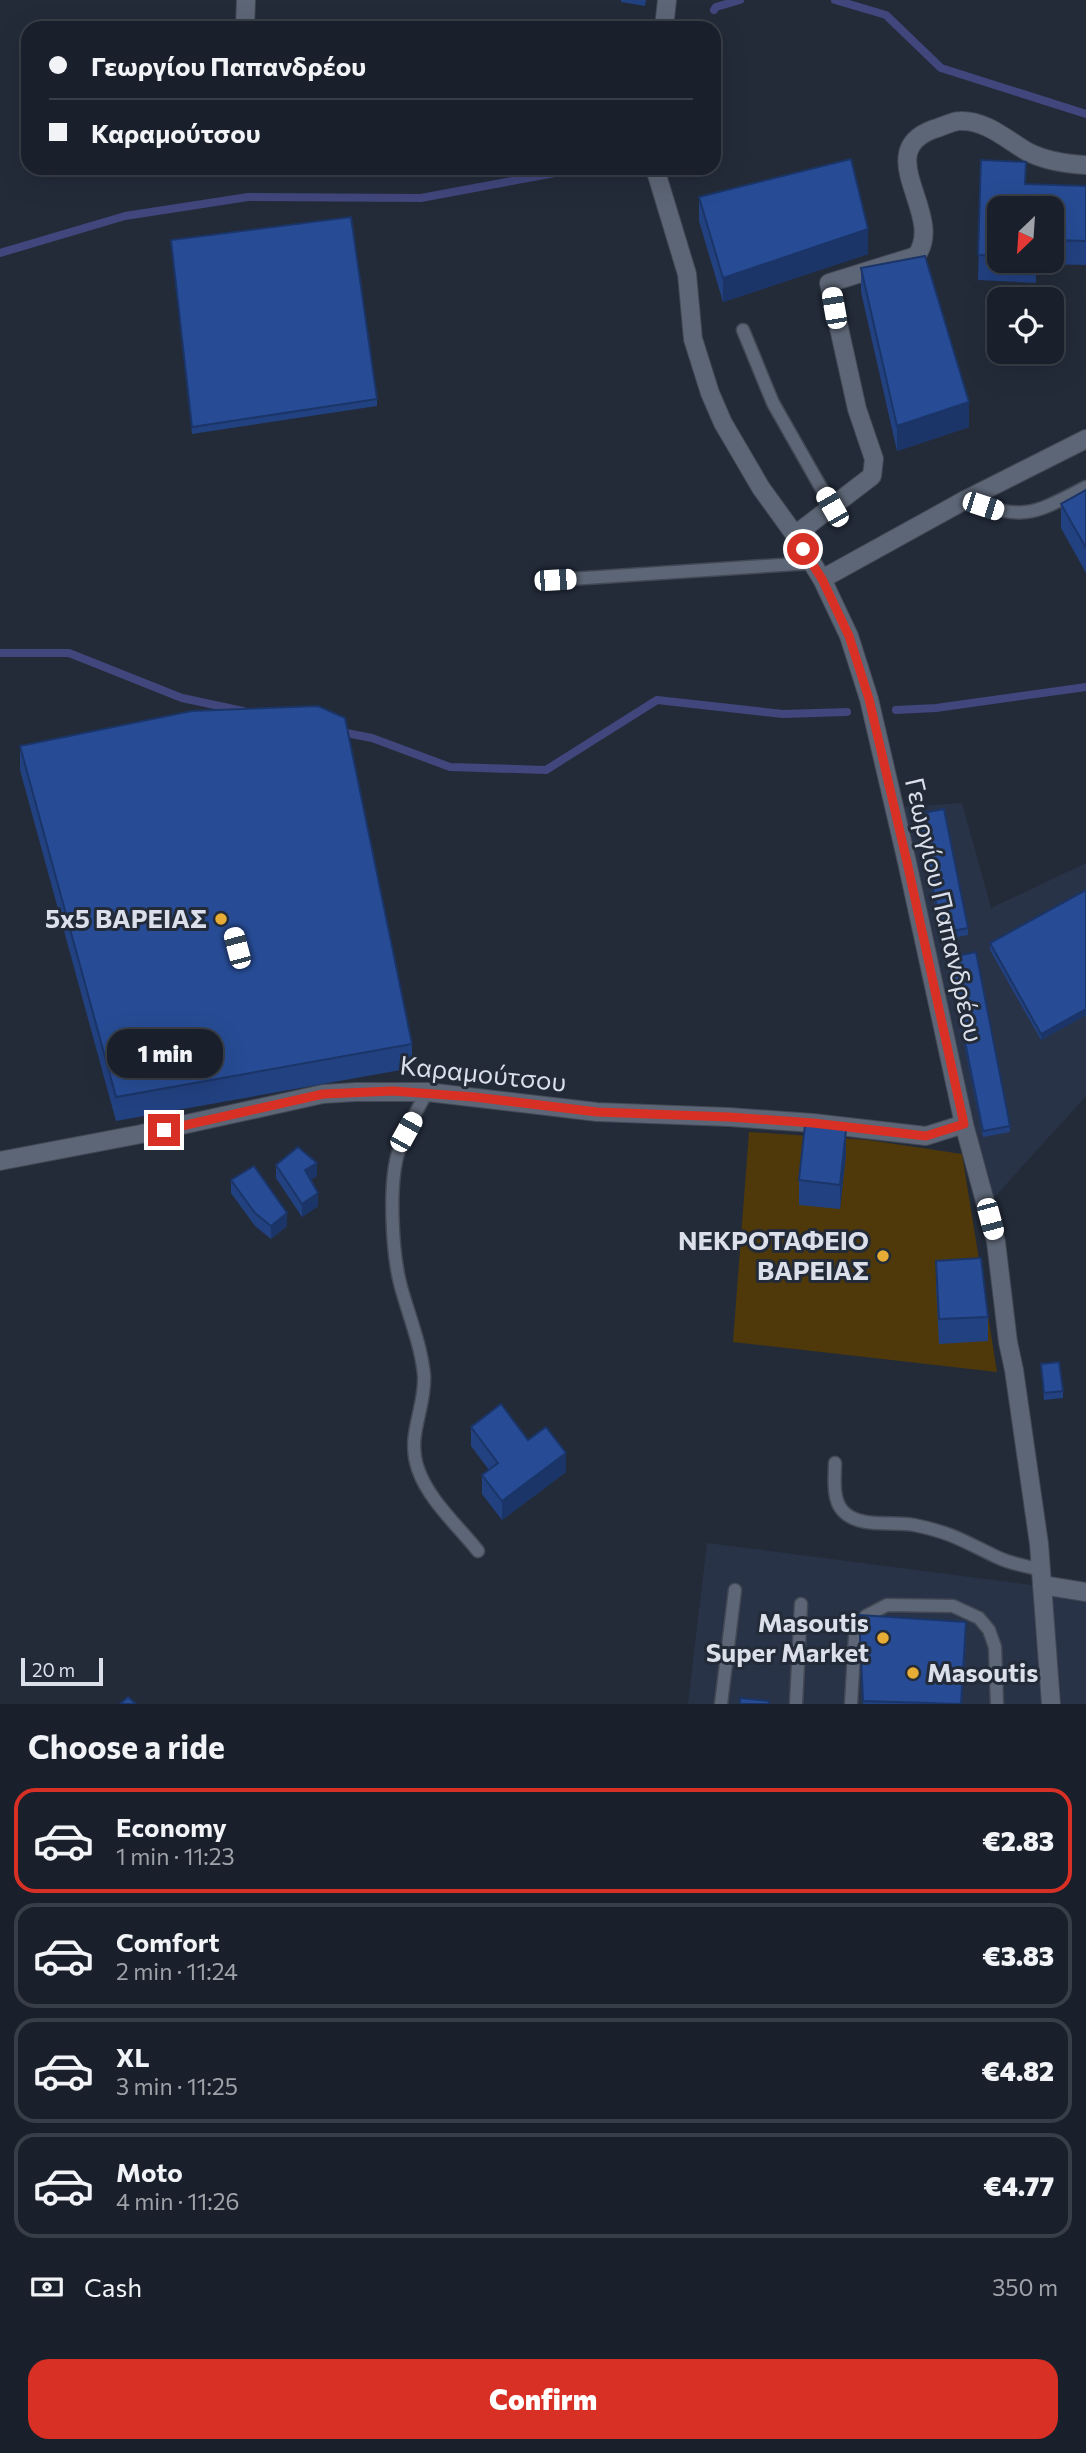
<!DOCTYPE html>
<html lang="en">
<head>
<meta charset="utf-8">
<style>
	:root { --surface:#1a202b; --page:#232833; --text:#f1f3f6; --muted:#9fa3a9; --line:#383e47; --accent:#d93025 }
	body { margin:0; font-family:Commissioner,sans-serif; background:var(--page); color:var(--text); height:100vh; display:flex; flex-direction:column; font-size:26px; white-space:nowrap }
	* { box-sizing:border-box; margin:0 }
	p { font-size:23px; color:var(--muted) }
	.icon { flex:none; width:38px; height:38px; fill:none; stroke:currentColor; stroke-width:2; stroke-linecap:round; stroke-linejoin:round }
	.map { position:relative; height:1704px; overflow:hidden }
	.drawer { display:flex; flex-direction:column; background:var(--surface); flex:1 }
	.drawer>* { flex:none }
	.hud { position:absolute; left:21px; top:21px; width:700px; height:154px; border-radius:21px; box-shadow:0 7px 28px #0002,0 0 0 2px var(--line); display:grid; align-content:center; height:154px; padding:0 28px; background:var(--surface) }
	.needle { width:46px; rotate:205deg }
	.fabs { position:absolute; left:987px; top:196px; display:grid; gap:14px }
	.fabs a { display:grid; place-items:center; width:77px; height:77px; border-radius:14px; background:var(--surface); box-shadow:0 7px 28px #0002,0 0 0 2px var(--line); font-size:35px }
	.scale { position:absolute; left:21px; bottom:18px; width:82px; box-sizing:border-box; padding-left:7px; border:4px solid #dadfe9; border-top:0; font-size:19px; line-height:24px; white-space:nowrap; color:#dadfe9; -webkit-text-stroke:5px #232b39; paint-order:stroke }
	.end { position:absolute; width:32px; height:32px; margin:-16px; border:9px solid #d93025; background:#fff; box-shadow:0 0 0 4px #fff }
	.from { border-radius:50% }
	.bubble { position:absolute; height:49px; border-radius:21px; background:var(--surface); box-shadow:0 7px 28px #0002,0 0 0 2px var(--line); font-size:23px; font-weight:800; line-height:49px; text-align:center }
	.car { position:absolute; width:21px; height:42px; margin:-21px -10px; border-radius:9px; box-shadow:0 0 5px 2px #0007; background:linear-gradient(#fff 24%,#345 0 40%,#fff 0 76%,#345 0 86%,#fff 0) }
	.hud b { display:flex; align-items:center; gap:24px; height:66px; font-size:26px }
	.hud b+b { border-top:2px solid var(--line) }
	.hud i { width:18px; height:18px; background:var(--text) }
	ul { padding:0; list-style:none }
	li { display:flex; align-items:center; gap:21px; height:105px; margin:0 14px 10px; padding:0 14px; border:4px solid var(--line); border-radius:21px }
	li div { flex:1 }
	li b { display:block; font-size:26px }
	li em { font-style:normal; font-weight:800 }
	li.selected { border-color:var(--accent) }
	li>.icon { width:63px; height:63px; stroke-width:1.5 }
	h2 { padding:0 28px; font-size:32px; line-height:84px }
	.pay { display:flex; align-items:center; gap:18px; height:77px; padding:0 28px; font-size:26px }
	.pay p { margin-inline-start:auto }
	.button { display:flex; gap:14px; margin-top:auto; padding:14px 28px }
	.button a { flex:1; height:80px; border-radius:21px; background:var(--accent); color:#fff; font-size:28px; font-weight:800; line-height:80px; text-align:center }
	.map>svg:first-child { display:block }
	.built { fill:#293347 }
	.green { fill:#4f390b }
	.lines { fill:none; stroke-linecap:round; stroke-linejoin:round }
	.stream { stroke:#41467c; stroke-width:8 }
	.service-casing { stroke:#424854; stroke-width:15 }
	.minor-casing { stroke:#424854; stroke-width:20 }
	.service { stroke:#5d6676; stroke-width:12 }
	.minor { stroke:#5d6676; stroke-width:18 }
	.wall { fill:#224180; fill-rule:evenodd }
	.shaded-wall { fill:#1b3568 }
	.building { fill:#274c95; stroke:#1b3568; stroke-width:2 }
	.route { stroke:#d93025; stroke-width:9 }
	.poi-dot { fill:#e6ac36; stroke:#232b39; stroke-width:2.5 }
	.labels { text-anchor:middle; stroke-width:6; stroke-linejoin:round; paint-order:stroke }
	.street-label { font-size:26px; fill:#dadfe9; stroke:#232b39 }
	.poi-label { font-size:26px; font-weight:bold; fill:#dadfe9; stroke:#232b39; text-anchor:end }
</style>
</head>
<body>
<div class="map">
<svg width="1086" height="1704" viewBox="0 0 1086 1704">
	<rect width="100%" height="100%" fill="#232b39"/>
	<g class="built">
		<path d="M962,803l29,105 95,-45v233l-95,105 -89,-394z"/>
		<path d="M707,1543l379,49v112h-398z"/>
	</g>
	<path class="green" d="M749,1132l119,8 94,14 35,218 -264,-30z"/>
	<g class="lines">
		<g class="stream">
			<path d="M835,0l51,15 55,53 145,46"/>
			<path d="M714,10l2,-3 24,-7"/>
			<path d="M0,253l125,-37 123,-19 173,1 161,-30"/>
			<path d="M0,653h69l113,45 61,13"/>
			<path d="M896,710l40,-2 150,-21"/>
			<path d="M341,732l31,6 78,29 96,3 111,-70 126,14 64,-2"/>
		</g>
		<g class="service-casing">
			<g id="service">
				<path d="M743,330l30,73 59,104"/>
				<path d="M965,500c61,20 65,16 121,-13"/>
				<path d="M555,580l256,-17"/>
				<path d="M427,1092c-10,19 -22,37 -28,58 -11,32 -7,104 2,137 8,29 20,58 23,88 2,34 -18,59 -6,94 10,30 40,57 60,82"/>
				<path d="M835,1463c0,14 -3,35 7,47 16,19 51,11 72,15 37,7 53,18 85,33 13,6 28,8 42,12"/>
				<path d="M721,1704l14,-114"/>
				<path d="M796,1704l5,-100"/>
				<path d="M851,1704l4,-68 11,-20 21,-11 66,1 26,12 10,12 6,17 2,57"/>
			</g>
		</g>
		<g class="minor-casing">
			<g id="minor">
				<path d="M245,28l1,-28"/>
				<path d="M664,28l3,-28"/>
				<path d="M657,168v7l30,99 6,65 17,54 13,30 38,65 34,47 27,44 27,57 20,63 38,163 57,262 32,118 12,100 6,28 25,174 12,160"/>
				<path d="M795,535l77,-59 2,-17 -17,-50 -28,-126 87,-27c31,-40 -47,-104 18,-127 8,-2 18,-8 26,-8 26,-1 47,19 68,31 18,9 38,12 58,13"/>
				<path d="M822,579l143,-79 121,-61"/>
				<path d="M0,1161l141,-27 182,-40 33,-2h71l170,20 132,5 84,6 113,13 38,-12"/>
				<path d="M1042,1585l44,7"/>
			</g>
		</g>
		<use href="#service" class="service"/>
		<use href="#minor" class="minor"/>
	</g>
	<g class="wall">
		<path d="M621,0h25l-1,6 -24,-4z"/>
		<path d="M981,160l45,2v22l60,2v79l-50,-1v19l-58,-3zM999,208h53v53h-53z"/>
		<path d="M699,197l169,57 -145,48 -24,-81z"/>
		<path d="M171,240l206,159v7l-185,28z"/>
		<path d="M861,268l108,159 -72,24 -36,-159z"/>
		<path d="M1086,490v83l-25,-45v-24z"/>
		<path d="M20,746l392,298v24l-296,53 -96,-351z"/>
		<path d="M918,814l50,114v7l-26,5 -24,-119z"/>
		<path d="M1086,890v125l-45,25 -51,-90v-7z"/>
		<path d="M948,958l62,168v6l-27,5 -35,-173z"/>
		<path d="M846,1154l-6,55 -41,-4v-25z"/>
		<path d="M276,1165l41,11 -7,4 8,26 -16,11 -26,-39z"/>
		<path d="M231,1180l56,46 -16,13 -16,-13 -24,-33z"/>
		<path d="M936,1261l52,56v24l-49,3 -3,-58z"/>
		<path d="M1041,1364l22,27v7l-19,2z"/>
		<path d="M471,1427l57,13 38,32 -64,48 -20,-26v-19l7,-5 -18,-24z"/>
		<path d="M859,1615l107,26 -4,63h-99z"/>
	</g>
	<g class="shaded-wall">
		<path d="M868,229v25l-145,48v-24z"/>
		<path d="M969,402v25l-72,24v-25z"/>
		<path d="M1086,1009v6l-45,25v-6z"/>
		<path d="M846,1130v24l-6,55v-24z"/>
		<path d="M317,1163v13l-12,7v-13z"/>
		<path d="M318,1193v13l-16,11v-13z"/>
		<path d="M287,1213v13l-16,13v-13z"/>
		<path d="M566,1453v19l-64,48v-19z"/>
		<path d="M966,1622v19l-4,63h-1z"/>
	</g>
	<g class="building">
		<path d="M851,159l17,70 -145,49 -24,-81z"/>
		<path d="M981,160l45,2 -1,22 61,2v55l-34,-1v-32h-53v48l-21,-1z"/>
		<path d="M351,217l26,182 -185,28 -21,-187z"/>
		<path d="M925,256l44,146 -72,24 -36,-158z"/>
		<path d="M1086,490v58l-25,-44z"/>
		<path d="M318,706l27,12 67,326 -296,53 -96,-351 172,-35z"/>
		<path d="M944,809l24,119 -26,5 -24,-119z"/>
		<path d="M1086,890v119l-45,25 -51,-91z"/>
		<path d="M976,952l34,174 -27,5 -35,-173z"/>
		<path d="M805,1125l41,5 -6,55 -41,-5z"/>
		<path d="M298,1147l19,16 -12,7 13,23 -16,11 -26,-39z"/>
		<path d="M254,1166l33,47 -16,13 -16,-13 -24,-33z"/>
		<path d="M981,1258l7,59 -49,2 -3,-58z"/>
		<path d="M1059,1362l4,29 -19,2 -3,-29z"/>
		<path d="M501,1404l27,36 18,-13 20,26 -64,48 -20,-26 16,-12 -27,-36z"/>
		<path d="M859,1615l107,7 -5,82 -98,-3z"/>
		<path d="M128,1697l8,7h-16z"/>
		<path d="M740,1698l29,3v3h-29z"/>
	</g>
	<g class="lines">
		<path class="route" d="M164,1130l159,-36 70,-3 81,6 123,15 132,5 84,6 113,13 38,-12 -57,-262 -38,-163 -20,-63 -27,-57 -19,-30"/>
	</g>
	<g class="poi-dot">
		<circle cx="221" cy="919" r="7"/>
		<circle cx="883" cy="1256" r="7"/>
		<circle cx="883" cy="1638" r="7"/>
		<circle cx="913" cy="1673" r="7"/>
	</g>
	<g class="labels">
		<g class="street-label">
			<text transform="translate(944 910) rotate(77)" y="9">Γεωργίου Παπανδρέου</text>
			<text transform="translate(483 1074) rotate(6)" y="9">Καραμούτσου</text>
		</g>
		<g class="poi-label">
			<text x="207" y="928">5x5 ΒΑΡΕΙΑΣ</text>
			<text x="869" y="1250">ΝΕΚΡΟΤΑΦΕΙΟ<tspan x="869" dy="30">ΒΑΡΕΙΑΣ</tspan></text>
			<text x="869" y="1632">Masoutis<tspan x="869" dy="30">Super Market</tspan></text>
			<text x="927" y="1682" text-anchor="start">Masoutis</text>
		</g>
	</g>
</svg>
<div class="fabs">
<a><svg class="needle" viewBox="-14 -14 28 28"><path d="M0-13l5 13h-10z" fill="#e53935"/><path d="M0 13l5-13h-10z" fill="#9fa3a9"/></svg></a>
<a><svg class="icon" aria-label="locate" viewBox="0 0 24 24"><circle cx="12" cy="12" r="6"/><path d="M12 2v4M12 18v4M2 12h4M18 12h4"/></svg></a>
</div>
<div class="scale">20 m</div>
<i class="end from" style="left:803px;top:549px"></i>
<i class="end" style="left:164px;top:1130px"></i>
<div class="bubble" style="left:107px;top:1029px;width:116px">1 min</div>
<i class="car" style="left:834px;top:308px;rotate:350deg"></i>
<i class="car" style="left:983px;top:506px;rotate:108deg"></i>
<i class="car" style="left:832px;top:507px;rotate:330deg"></i>
<i class="car" style="left:555px;top:580px;rotate:87deg"></i>
<i class="car" style="left:237px;top:948px;rotate:345deg"></i>
<i class="car" style="left:406px;top:1132px;rotate:29deg"></i>
<i class="car" style="left:990px;top:1219px;rotate:165deg"></i>
<div class="hud">
<b><i class="from"></i>Γεωργίου Παπανδρέου</b>
<b><i></i>Καραμούτσου</b>
</div>
</div>
<section class="drawer">
<h2>Choose a ride</h2>
<ul>
<li class="selected"><svg class="icon" aria-label="car" viewBox="0 0 24 24"><path d="M5 17H2v-5l4-1 3-4h7l3 4 3 1v5h-3M9 17h6M6 11h13"/><circle cx="7" cy="17" r="2"/><circle cx="17" cy="17" r="2"/></svg><div><b>Economy</b><p>1 min · 11:23</p></div><em>€2.83</em></li>
<li><svg class="icon" aria-label="car" viewBox="0 0 24 24"><path d="M5 17H2v-5l4-1 3-4h7l3 4 3 1v5h-3M9 17h6M6 11h13"/><circle cx="7" cy="17" r="2"/><circle cx="17" cy="17" r="2"/></svg><div><b>Comfort</b><p>2 min · 11:24</p></div><em>€3.83</em></li>
<li><svg class="icon" aria-label="car" viewBox="0 0 24 24"><path d="M5 17H2v-5l4-1 3-4h7l3 4 3 1v5h-3M9 17h6M6 11h13"/><circle cx="7" cy="17" r="2"/><circle cx="17" cy="17" r="2"/></svg><div><b>XL</b><p>3 min · 11:25</p></div><em>€4.82</em></li>
<li><svg class="icon" aria-label="car" viewBox="0 0 24 24"><path d="M5 17H2v-5l4-1 3-4h7l3 4 3 1v5h-3M9 17h6M6 11h13"/><circle cx="7" cy="17" r="2"/><circle cx="17" cy="17" r="2"/></svg><div><b>Moto</b><p>4 min · 11:26</p></div><em>€4.77</em></li>
</ul>
<div class="pay"><svg class="icon" aria-label="cash" viewBox="0 0 24 24"><path d="M3 7h18v10H3z"/><circle cx="12" cy="12" r="2"/></svg>Cash<p>350 m</p></div>
<div class="button"><a>Confirm</a></div>
</section>
</body>
</html>
